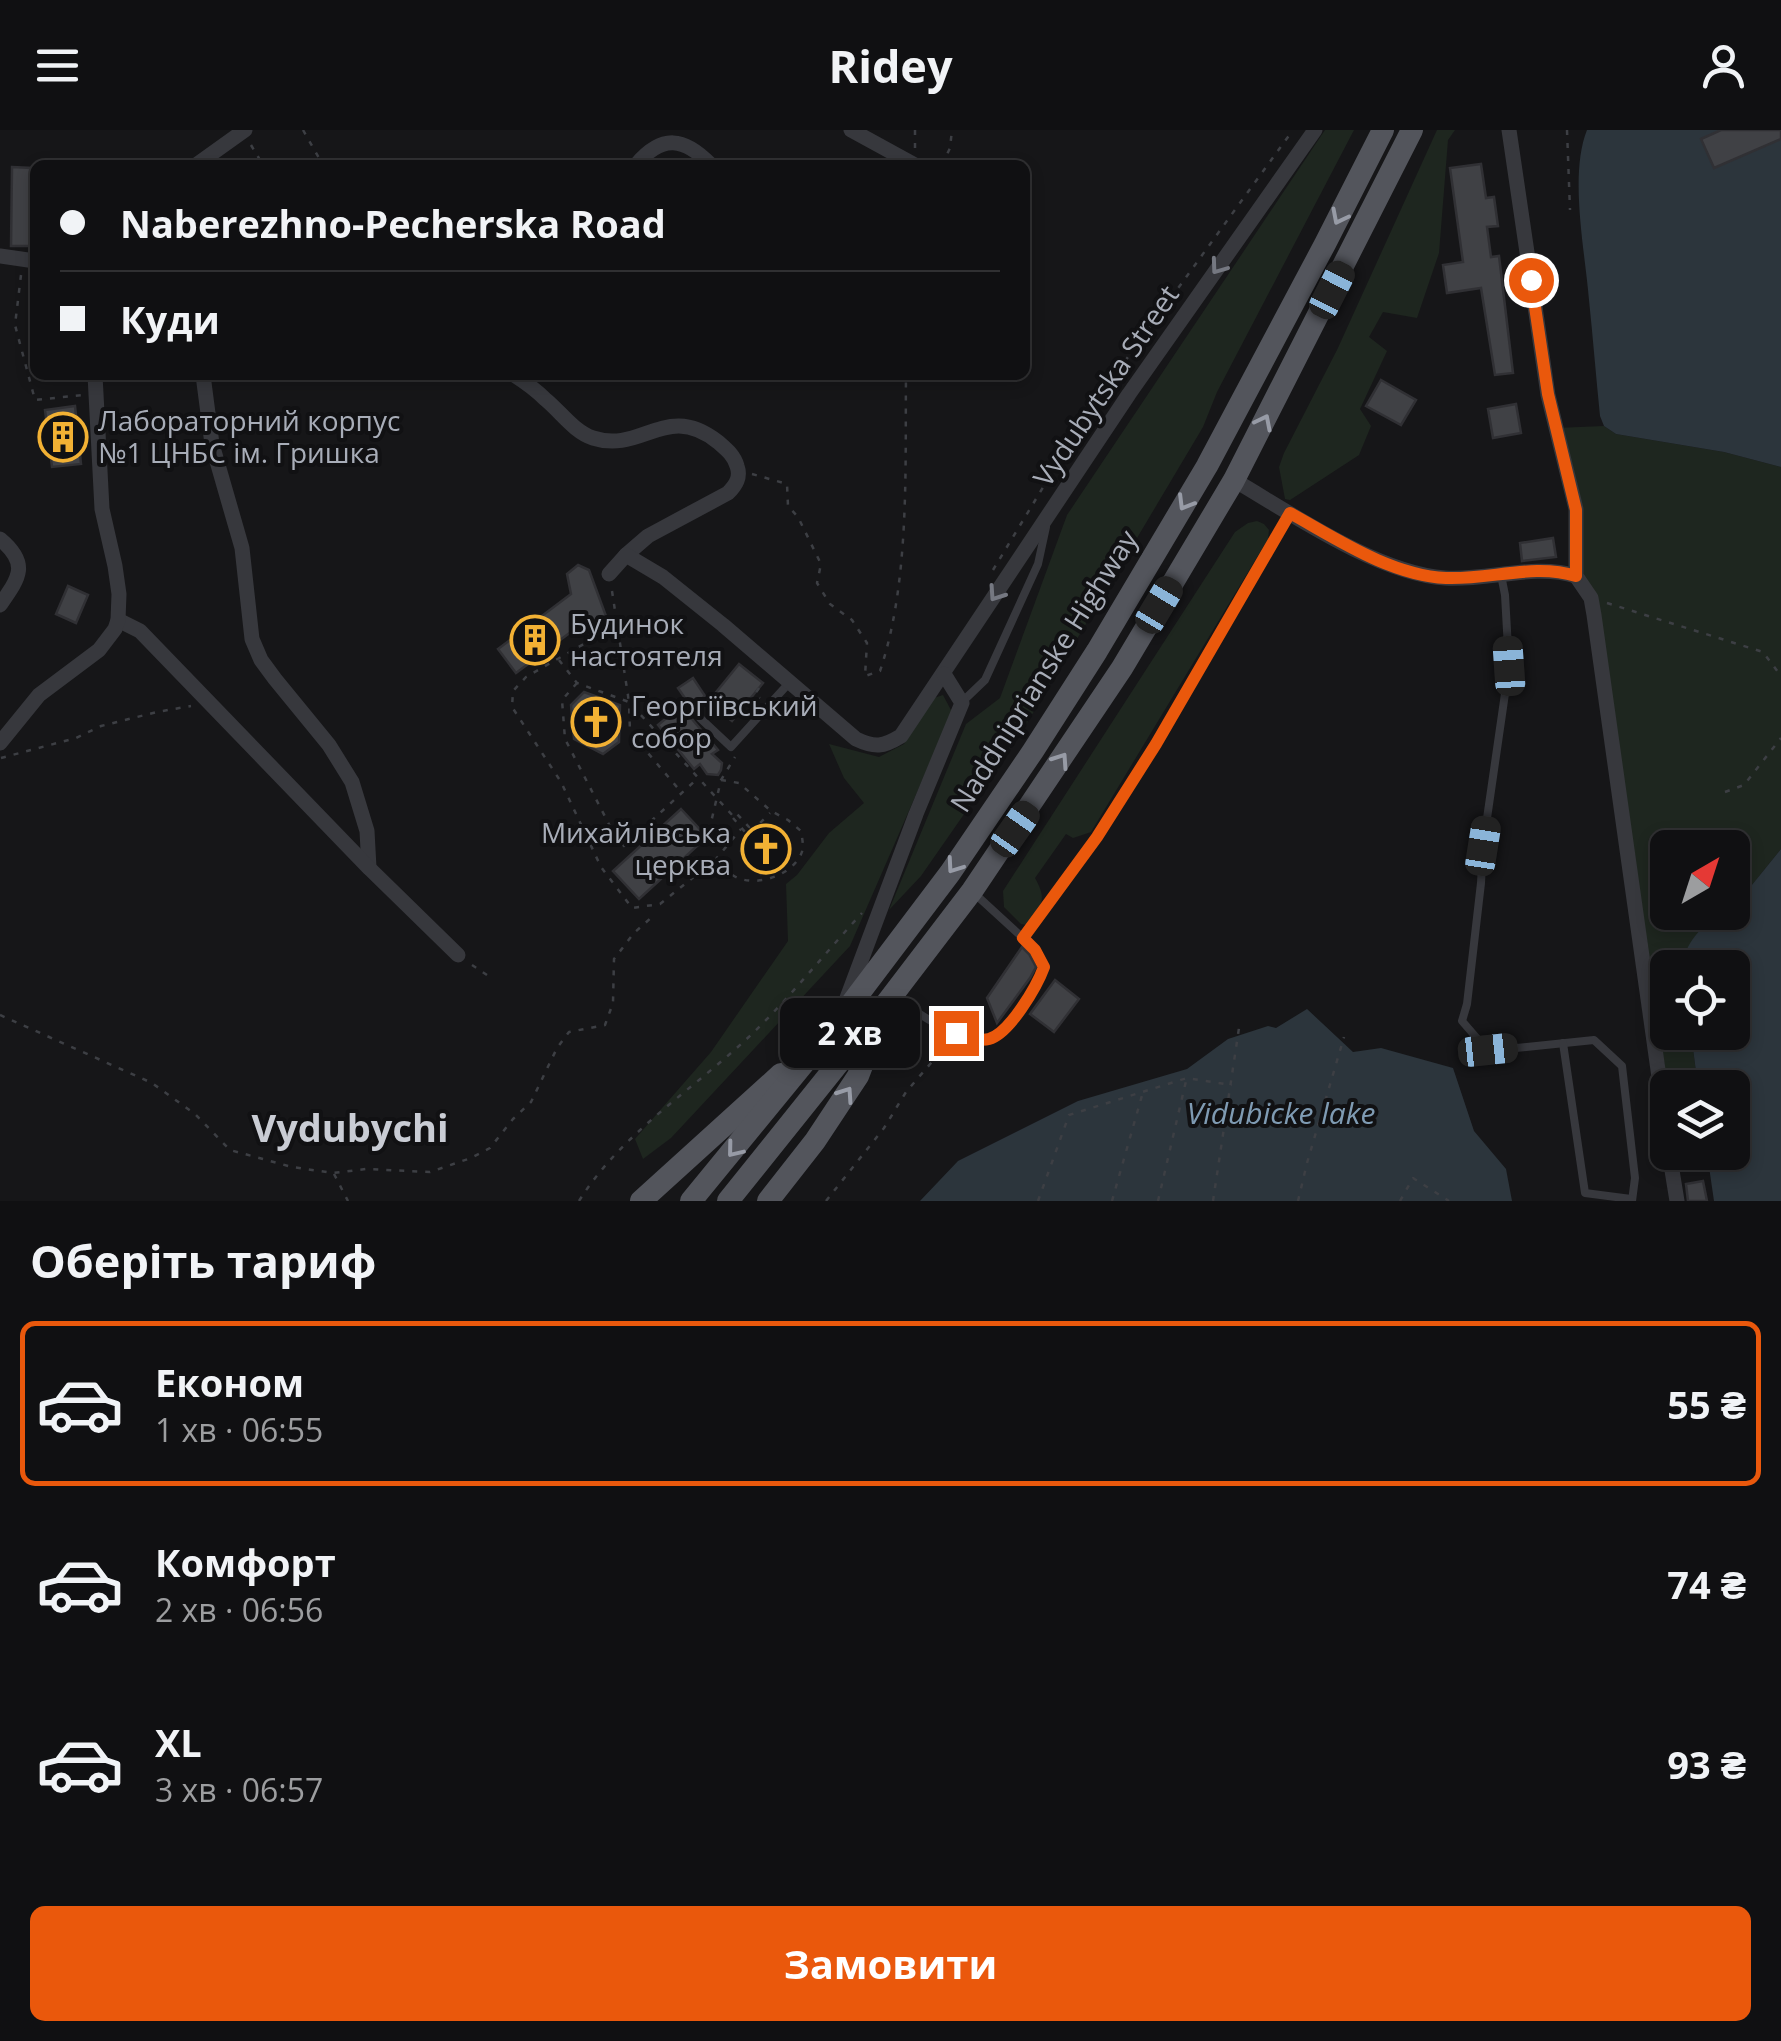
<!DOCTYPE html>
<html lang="uk">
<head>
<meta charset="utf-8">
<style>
	:root { --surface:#101012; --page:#19191b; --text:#f1f3f6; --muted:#9c9d9f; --line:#303032; --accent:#ea580c }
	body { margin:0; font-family:"Open Sans",sans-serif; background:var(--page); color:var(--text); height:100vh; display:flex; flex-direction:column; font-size:38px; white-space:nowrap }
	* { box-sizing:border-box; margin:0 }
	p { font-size:32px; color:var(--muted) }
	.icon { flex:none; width:55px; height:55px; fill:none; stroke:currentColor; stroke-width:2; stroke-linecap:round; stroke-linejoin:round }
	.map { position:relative; height:1071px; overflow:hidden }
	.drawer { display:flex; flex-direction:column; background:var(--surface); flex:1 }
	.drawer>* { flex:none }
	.top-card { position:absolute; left:30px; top:30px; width:1000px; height:220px; border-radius:15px; box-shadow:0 5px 15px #0003,0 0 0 2px var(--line); display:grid; align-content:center; height:220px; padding:0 30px; background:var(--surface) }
	.needle { width:65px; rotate:39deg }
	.buttons { position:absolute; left:1650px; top:700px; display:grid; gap:20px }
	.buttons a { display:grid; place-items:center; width:100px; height:100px; border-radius:15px; background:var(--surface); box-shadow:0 5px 15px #0003,0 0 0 2px var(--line); font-size:50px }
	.end { position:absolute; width:45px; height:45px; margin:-22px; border:12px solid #ea580c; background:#fff; box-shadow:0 0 0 5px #fff }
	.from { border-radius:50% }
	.bubble { position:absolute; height:70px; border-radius:15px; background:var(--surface); box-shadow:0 5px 15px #0003,0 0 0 2px var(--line); font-size:32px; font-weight:700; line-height:70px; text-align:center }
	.car { position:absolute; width:30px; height:60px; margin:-30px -15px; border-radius:12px; box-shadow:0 0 8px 2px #0007; background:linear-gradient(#222 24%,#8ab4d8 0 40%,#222 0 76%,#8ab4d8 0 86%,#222 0) }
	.top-card b { display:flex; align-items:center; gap:35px; height:95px; font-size:38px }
	.top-card b+b { border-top:2px solid var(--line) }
	.top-card i { width:25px; height:25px; background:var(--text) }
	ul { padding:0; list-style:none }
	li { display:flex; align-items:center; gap:30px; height:165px; margin:0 20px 15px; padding:0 10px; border:5px solid transparent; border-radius:15px }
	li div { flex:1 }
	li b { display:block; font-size:38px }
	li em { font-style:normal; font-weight:700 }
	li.active { border-color:var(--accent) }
	li>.icon { width:90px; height:90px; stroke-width:1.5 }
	h2 { padding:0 30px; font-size:45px; line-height:120px }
	.button { display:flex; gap:20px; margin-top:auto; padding:20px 30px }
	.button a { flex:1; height:115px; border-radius:15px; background:var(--accent); color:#fff; font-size:40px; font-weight:700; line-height:115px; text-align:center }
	header { display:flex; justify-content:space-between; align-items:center; height:130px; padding:0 30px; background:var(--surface); font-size:45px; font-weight:700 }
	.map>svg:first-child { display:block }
	.green { fill:#1e261f }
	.water { fill:#2c353c }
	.building { fill:#404145; stroke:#303034; stroke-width:2.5 }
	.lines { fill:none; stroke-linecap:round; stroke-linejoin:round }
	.path { stroke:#3d3f44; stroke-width:2.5; stroke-dasharray:5 8; stroke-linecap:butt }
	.lane { stroke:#37383d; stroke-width:8 }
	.street { stroke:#37383d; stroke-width:15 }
	.primary { stroke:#53555c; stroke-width:22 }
	.oneway { stroke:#979ba6 }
	.oneway2 { stroke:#757881 }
	.route { stroke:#ea580c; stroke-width:12 }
	.labels { text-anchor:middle; stroke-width:8; stroke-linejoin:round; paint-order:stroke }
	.street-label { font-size:28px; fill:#a8adb8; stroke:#111113 }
	.poi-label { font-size:28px; fill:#a8adb8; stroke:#111113; text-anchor:start }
	.water-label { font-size:30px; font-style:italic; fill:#7f9bb3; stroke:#111113 }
	.district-label { font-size:38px; font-weight:bold; fill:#c9ccd4; stroke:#111113 }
</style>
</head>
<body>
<header><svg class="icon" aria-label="menu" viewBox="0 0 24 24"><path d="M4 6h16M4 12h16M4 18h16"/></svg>Ridey<svg class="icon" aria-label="person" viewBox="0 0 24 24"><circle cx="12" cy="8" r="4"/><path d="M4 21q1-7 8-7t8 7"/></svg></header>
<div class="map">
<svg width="1781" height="1071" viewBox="0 0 1781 1071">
	<rect width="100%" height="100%" fill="#161618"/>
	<g class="green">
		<path d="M1325,0h29l-137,262 -14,35 -179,301 -103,148 -32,34 77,-186 34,-26 67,-183z"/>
		<path d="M1437,0h18l-7,10 -9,113 -22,65 -34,-6 -14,25 18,14 -27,58 11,17 -12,29 -69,45 -5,-1 -6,-32 5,-14 53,-103z"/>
		<path d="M1604,296l12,8 108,18 57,15v382l-34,42 -14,11 -1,-54h-64v64l52,1 -8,6 -30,44v4l-14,1v64l23,1 7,54 -30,1 -73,-473 -19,-39v-67l-20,-81z"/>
		<path d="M1257,391l7,3 5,6 -1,9 -177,293 -18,6 -7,-4 -31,44c13,23 6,27 -8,47l-6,-1 -17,-17 -1,-16 232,-359 13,-9z"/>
		<path d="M943,565l9,17 -102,234 -179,192 -28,21 -8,-20 76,-87 77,-111 -2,-57 11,-9 32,-42 35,-30 -20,-25 -15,-34 50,13 25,-13 30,-46z"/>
	</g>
	<g class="water">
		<path d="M1587,0h134l-20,9 13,29 67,-29v328l-57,-15 -108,-18 -12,-8 -4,-10c-4,-39 -7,-78 -11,-116 -4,-49 -20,-125 -2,-170z"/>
		<path d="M1781,719v352h-67l-7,-48 25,-1v-64l-34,-1 -7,-54 41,-1v-64l-50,-1c3,-25 19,-39 38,-54l12,-1 1,-10 14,-11z"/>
		<path d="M1307,879l46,43 28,-4 72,20 21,63 32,38 6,32h-592l38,-40 120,-60 109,-32 41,-30 40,-13 8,2z"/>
	</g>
	<g class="building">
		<path d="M1721,0h60v9l-67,29 -13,-29z"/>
		<path d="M1481,34l5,34 8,-1 4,29 -11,1 4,30 8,-1 14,117 -18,2 -14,-87 -34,5 -4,-28 20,-3 -13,-94z"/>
		<path d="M12,37l20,1v78h-21z"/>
		<path d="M1381,250l35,20 -15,25 -35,-19z"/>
		<path d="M1516,274l5,29 -28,5 -5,-29z"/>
		<path d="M75,276l6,58 -29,3 -7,-57z"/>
		<path d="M1553,408l3,19 -34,4 -2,-18z"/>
		<path d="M578,435l11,5 17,46 -21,9 -2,-2 -67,50 -18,-24 73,-55 -4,-20z"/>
		<path d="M68,456l20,9 -12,28 -20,-9z"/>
		<path d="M739,534l24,19 -31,38 -24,-19z"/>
		<path d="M693,548l12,18 -14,11 -13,-19z"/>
		<path d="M584,562l36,13 -1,37 -16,12 -29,-15 -3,-34z"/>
		<path d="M681,576l37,44 -6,4 10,9 -1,7 -3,5 -11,-1 -7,-10 -6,5 -36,-44z"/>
		<path d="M681,679l26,28 -68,62 -26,-28z"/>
		<path d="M768,695l22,23 -10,18 -19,8 -20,-23z"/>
		<path d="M1022,817l7,7 7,13 -6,11 -33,45 -10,-25z"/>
		<path d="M1055,850l24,19 -25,33 -24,-18z"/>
		<path d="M1703,1051l4,20h-19l-2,-17z"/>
	</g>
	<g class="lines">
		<g class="path">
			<path d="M303,0l20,35"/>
			<path d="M915,0v18"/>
			<path d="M1567,0l3,80"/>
			<path d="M251,15l12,20"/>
			<path d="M942,35l8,-17 2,-18"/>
			<path d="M21,145l-6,50 20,75 48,-5"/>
			<path d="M752,344l35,10 1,22 10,11 23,47 -4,19 13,21 22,16 15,23 -2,33 15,-5c30,-89 25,-202 26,-296"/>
			<path d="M993,440l98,-162 202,-278"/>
			<path d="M612,461l17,111 105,115 3,-3 12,13 -2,3 7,8"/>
			<path d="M1607,473l156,49 18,24"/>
			<path d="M617,495l-91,52 -13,14 -1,16 49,75 40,85 31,41 28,-4 56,-45"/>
			<path d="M559,530l18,23 52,19 1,30 52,61"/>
			<path d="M577,553l-15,17 3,39 48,93 11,14 73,-67"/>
			<path d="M759,558l-4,6 5,4"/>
			<path d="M1,628l75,-20 25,-12 56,-14 34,-6"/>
			<path d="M721,650l18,3 32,28 17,9 13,11c1,6 2,12 2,17 -5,26 -47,41 -69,28 -7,-4 -13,-11 -18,-17l25,-30"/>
			<path d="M1725,662l19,-7 37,-47"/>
			<path d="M733,688l12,14 1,-1"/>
			<path d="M709,701l12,-51 14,-23"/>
			<path d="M751,702l19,-19"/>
			<path d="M472,835l15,10"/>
			<path d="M0,885l152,68 43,31 35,36 62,17 41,6 33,-4 64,3 41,-14 19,-10 23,-29 18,-17 26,-54 12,-16 36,-7 8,-22 1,-44 20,-26 18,-16"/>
			<path d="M334,1044l14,27"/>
			<path d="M579,1071c43,-69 117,-113 175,-169 38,-37 72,-80 108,-119"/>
			<path d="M826,1071l58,-73 22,-36 44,-51"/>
			<path d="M1038,1071l31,-86 118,-37 45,7"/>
			<path d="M1112,1071l31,-109"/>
			<path d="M1158,1071l28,-120"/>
			<path d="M1213,1071l26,-173"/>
			<path d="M1298,1071l9,-38 37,-126"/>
			<path d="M1400,1071l13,-23 36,23"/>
		</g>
		<g class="lane">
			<path d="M1501,445l4,20 4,71 -26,180 -2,37 -14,121 -5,17 26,30 106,-11 28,26 13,112 -3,23"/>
			<path d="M963,571l22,-21 53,-116 8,-37"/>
			<path d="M700,588l31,29 58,-64"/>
			<path d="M1023,808l74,-101 79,-125 114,-199"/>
			<path d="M893,866c25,17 78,58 107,36 8,-5 14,-16 20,-24 10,-14 18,-26 24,-41l-9,-18 -60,-55"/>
			<path d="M1563,913l22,150 46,6"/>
		</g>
		<g class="street">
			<path d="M851,0l64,35"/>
			<path d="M1509,0l39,265 28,114v67l15,22 3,17 74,526"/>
			<path d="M196,35l49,-35"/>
			<path d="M636,35c26,-31 48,-28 75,0"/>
			<path d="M0,126l35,5"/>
			<path d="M203,245l9,69 30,104 10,91 9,21 14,19 54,66 23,37 15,49 2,37"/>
			<path d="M514,245c11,7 22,15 31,24 15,12 29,33 48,39 49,16 73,-37 125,4 8,7 16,13 19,24 4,11 -1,19 -9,27l-80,43 -22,19"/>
			<path d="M1234,350c58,34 143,93 211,98 43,3 89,-15 131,-2"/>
			<path d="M0,409c30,25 19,39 0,66"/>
			<path d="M609,444l17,-19 37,22 60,48 133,114c19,9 27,8 45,-3l228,-342 186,-264"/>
			<path d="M118,490l22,11 229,237 89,87"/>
			<path d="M0,613l39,-48 60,-45 16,-21 3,-9 1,-26 -4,-28 -13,-57 -7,-134"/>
			<path d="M847,868l69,-184 46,-111 -18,-29"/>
			<path d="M1669,1022l8,49"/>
		</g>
		<g class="primary">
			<path d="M641,1071l140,-127"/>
			<path d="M691,1071l145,-177 114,-151 83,-122 64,-100 110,-185 118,-222 58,-114"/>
			<path d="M728,1071l157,-196 87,-114 150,-223 112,-188 178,-350"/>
			<path d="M768,1071l47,-60 43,-65 19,-49"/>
		</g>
	</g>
	<defs><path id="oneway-chevron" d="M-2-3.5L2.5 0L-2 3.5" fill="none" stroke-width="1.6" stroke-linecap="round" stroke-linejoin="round" transform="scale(2.5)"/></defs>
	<g class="oneway">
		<use href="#oneway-chevron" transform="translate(1339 87) rotate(117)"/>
		<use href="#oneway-chevron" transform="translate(1264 292) rotate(-63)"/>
		<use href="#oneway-chevron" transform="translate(1185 373) rotate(121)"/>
		<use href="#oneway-chevron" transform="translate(1061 630) rotate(-56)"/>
		<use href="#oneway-chevron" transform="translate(954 736) rotate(125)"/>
		<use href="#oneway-chevron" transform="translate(846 964) rotate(-56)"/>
		<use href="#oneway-chevron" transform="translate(734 1020) rotate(129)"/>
	</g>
	<g class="oneway2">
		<use href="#oneway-chevron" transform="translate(1218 137) rotate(126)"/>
		<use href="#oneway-chevron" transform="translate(996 464) rotate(124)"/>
	</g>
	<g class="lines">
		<path class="route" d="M956,903c11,3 22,9 33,6 21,-6 48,-53 55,-72l-9,-17 -12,-12 74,-101 59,-93 134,-231c47,26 100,62 156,65 43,2 88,-15 130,-2v-66l-28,-116 -17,-114"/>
	</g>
	<defs>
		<g id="building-ring" transform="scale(2.5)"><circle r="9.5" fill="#111113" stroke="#f2b134" stroke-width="1.5"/><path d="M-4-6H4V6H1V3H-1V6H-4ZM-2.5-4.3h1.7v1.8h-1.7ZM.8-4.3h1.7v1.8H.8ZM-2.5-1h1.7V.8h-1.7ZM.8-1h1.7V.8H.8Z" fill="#f2b134"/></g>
		<g id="church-ring" transform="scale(2.5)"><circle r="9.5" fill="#111113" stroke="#f2b134" stroke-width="1.5"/><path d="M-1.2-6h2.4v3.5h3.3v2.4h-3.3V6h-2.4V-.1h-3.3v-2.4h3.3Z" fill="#f2b134"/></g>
	</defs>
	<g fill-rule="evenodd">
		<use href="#building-ring" x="63" y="307"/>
		<use href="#building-ring" x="535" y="510"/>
		<use href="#church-ring" x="596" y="592"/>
		<use href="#church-ring" x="766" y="719"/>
	</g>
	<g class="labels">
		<g class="street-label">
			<text transform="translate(1106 256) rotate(-56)" y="10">Vydubytska Street</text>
			<text transform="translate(1044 541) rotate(-58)" y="10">Naddniprianske Highway</text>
		</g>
		<g class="poi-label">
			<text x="98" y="301">Лабораторний корпус<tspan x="98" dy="32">№1 ЦНБС ім. Гришка</tspan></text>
			<text x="570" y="504">Будинок<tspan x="570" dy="32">настоятеля</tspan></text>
			<text x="631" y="586">Георгіївський<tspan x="631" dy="32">собор</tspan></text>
			<text x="731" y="713" text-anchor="end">Михайлівська<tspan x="731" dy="32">церква</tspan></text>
		</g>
		<g class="water-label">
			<text x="1281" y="994">Vidubicke lake</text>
		</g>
		<g class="district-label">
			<text x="350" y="1012">Vydubychi</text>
		</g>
	</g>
</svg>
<div class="buttons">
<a><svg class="needle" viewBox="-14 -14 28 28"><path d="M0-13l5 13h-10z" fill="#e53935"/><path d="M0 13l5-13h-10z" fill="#9c9d9f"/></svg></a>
<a><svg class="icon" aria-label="locate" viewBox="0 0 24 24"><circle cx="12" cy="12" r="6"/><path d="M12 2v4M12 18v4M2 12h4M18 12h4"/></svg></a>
<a><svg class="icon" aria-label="layers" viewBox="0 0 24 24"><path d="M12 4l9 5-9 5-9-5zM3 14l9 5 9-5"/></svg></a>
</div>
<i class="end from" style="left:1531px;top:150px"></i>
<i class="end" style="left:956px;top:903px"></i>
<div class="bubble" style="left:780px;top:868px;width:140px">2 хв</div>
<i class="car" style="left:1332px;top:160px;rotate:27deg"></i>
<i class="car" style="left:1159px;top:475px;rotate:31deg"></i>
<i class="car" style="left:1509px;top:536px;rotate:356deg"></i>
<i class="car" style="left:1015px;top:699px;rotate:35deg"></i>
<i class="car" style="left:1483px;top:716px;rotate:9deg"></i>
<i class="car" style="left:1488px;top:920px;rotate:84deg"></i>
<div class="top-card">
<b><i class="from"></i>Naberezhno-Pecherska Road</b>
<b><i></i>Куди</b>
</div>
</div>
<section class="drawer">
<h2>Оберіть тариф</h2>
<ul>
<li class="active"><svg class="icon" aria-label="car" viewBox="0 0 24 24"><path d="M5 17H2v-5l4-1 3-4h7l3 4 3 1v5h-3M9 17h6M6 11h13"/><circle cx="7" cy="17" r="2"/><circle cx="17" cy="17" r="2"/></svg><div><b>Економ</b><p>1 хв · 06:55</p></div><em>55 ₴</em></li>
<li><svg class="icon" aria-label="car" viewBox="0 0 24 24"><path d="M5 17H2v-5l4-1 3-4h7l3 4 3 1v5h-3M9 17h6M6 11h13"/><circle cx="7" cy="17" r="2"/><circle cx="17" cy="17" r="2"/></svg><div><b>Комфорт</b><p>2 хв · 06:56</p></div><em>74 ₴</em></li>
<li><svg class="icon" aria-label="car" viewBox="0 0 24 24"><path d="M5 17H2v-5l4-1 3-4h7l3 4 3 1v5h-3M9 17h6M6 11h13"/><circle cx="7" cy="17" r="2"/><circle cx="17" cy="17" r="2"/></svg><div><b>XL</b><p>3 хв · 06:57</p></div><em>93 ₴</em></li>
</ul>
<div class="button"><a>Замовити</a></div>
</section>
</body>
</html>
